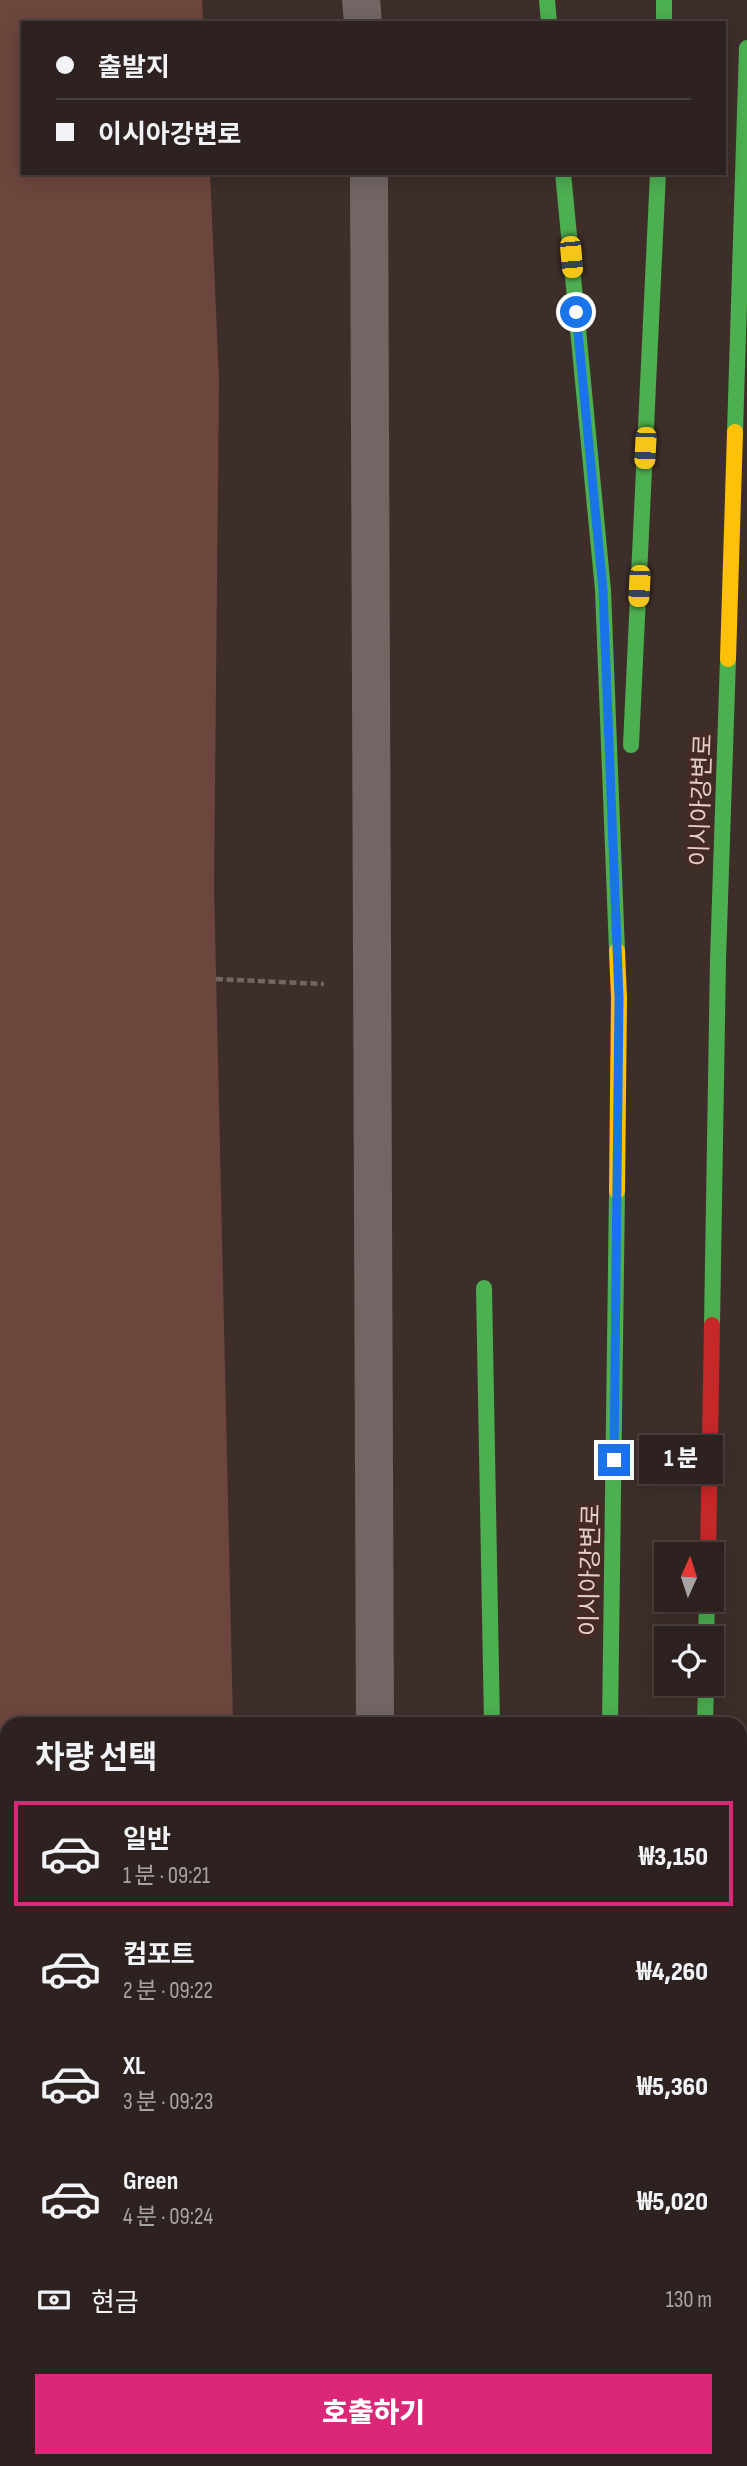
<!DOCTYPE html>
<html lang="ko">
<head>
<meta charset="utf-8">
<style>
	:root { --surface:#2e2220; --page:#362a29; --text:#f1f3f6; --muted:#a7a4a5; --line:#493f3e; --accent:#db2777 }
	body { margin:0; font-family:"Sofia Sans Condensed","Noto Sans KR",sans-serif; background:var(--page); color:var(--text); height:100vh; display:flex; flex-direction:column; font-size:26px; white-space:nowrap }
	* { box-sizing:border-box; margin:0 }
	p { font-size:23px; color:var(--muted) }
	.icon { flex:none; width:38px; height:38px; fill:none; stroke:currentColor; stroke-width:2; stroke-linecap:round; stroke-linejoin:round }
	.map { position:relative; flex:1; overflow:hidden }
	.sheet { position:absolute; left:0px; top:1717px; width:747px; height:751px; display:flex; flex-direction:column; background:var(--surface); border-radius:21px 21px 0 0; box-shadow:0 4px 18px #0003,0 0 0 2px var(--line) }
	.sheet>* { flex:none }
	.top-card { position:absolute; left:21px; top:21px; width:705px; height:154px; border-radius:0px; box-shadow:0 4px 18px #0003,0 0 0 2px var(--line); display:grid; align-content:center; height:154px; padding:0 35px; background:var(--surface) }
	.needle { width:46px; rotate:3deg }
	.buttons { position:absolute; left:654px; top:1542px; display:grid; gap:14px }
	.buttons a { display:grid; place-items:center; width:70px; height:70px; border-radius:0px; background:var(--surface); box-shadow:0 4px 18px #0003,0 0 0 2px var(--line); font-size:35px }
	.end { position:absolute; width:32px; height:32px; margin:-16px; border:9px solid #1a73e8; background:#fff; box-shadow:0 0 0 4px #fff }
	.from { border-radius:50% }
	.bubble { position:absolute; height:49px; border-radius:0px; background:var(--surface); box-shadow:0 4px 18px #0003,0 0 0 2px var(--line); font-size:23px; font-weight:800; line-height:49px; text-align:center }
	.car { position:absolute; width:21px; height:42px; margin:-21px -10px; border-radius:9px; box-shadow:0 0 5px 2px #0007; background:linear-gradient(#f5c518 24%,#345 0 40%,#f5c518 0 76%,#345 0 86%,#f5c518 0) }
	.top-card b { display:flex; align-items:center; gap:24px; height:66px; font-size:26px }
	.top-card b+b { border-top:2px solid var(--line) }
	.top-card i { width:18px; height:18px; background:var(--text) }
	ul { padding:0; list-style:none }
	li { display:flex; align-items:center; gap:21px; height:105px; margin:0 14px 10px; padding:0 21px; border:4px solid transparent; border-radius:0px }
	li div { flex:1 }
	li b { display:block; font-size:26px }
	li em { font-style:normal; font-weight:800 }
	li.on { border-color:var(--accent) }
	li>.icon { width:63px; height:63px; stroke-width:1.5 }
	h2 { padding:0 35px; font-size:32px; line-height:84px }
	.pay { display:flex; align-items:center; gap:18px; height:77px; padding:0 35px; font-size:26px }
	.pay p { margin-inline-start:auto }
	.cta { display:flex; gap:14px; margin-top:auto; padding:14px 35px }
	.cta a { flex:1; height:80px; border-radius:0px; background:var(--accent); color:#fff; font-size:28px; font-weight:800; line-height:80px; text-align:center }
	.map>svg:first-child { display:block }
	.green { fill:#6c463d }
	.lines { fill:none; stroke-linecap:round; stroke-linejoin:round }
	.path { stroke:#716663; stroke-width:4.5; stroke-dasharray:7 3.5; stroke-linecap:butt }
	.street { stroke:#726664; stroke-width:38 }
	.fast { stroke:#4caf50; stroke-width:16 }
	.slow { stroke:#ffc107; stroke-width:16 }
	.jam { stroke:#c62828; stroke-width:16 }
	.route { stroke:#1a73e8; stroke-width:9 }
	.labels { text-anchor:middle; stroke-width:7; stroke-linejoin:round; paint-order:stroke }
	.street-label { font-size:24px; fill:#e2cfca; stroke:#462922 }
</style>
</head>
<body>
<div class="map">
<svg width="747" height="2466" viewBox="0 0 747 2466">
	<rect width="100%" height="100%" fill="#3e2e2a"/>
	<g class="green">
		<path d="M0,0h202l1,23h-180v150h187l9,207 -5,506 19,837 -226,1v22l-7,-6z"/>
		<path d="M279,2460v6h-256v-5z"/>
	</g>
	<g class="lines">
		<g class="path">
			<path d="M216,979l108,5"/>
			<path d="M456,2466v-6"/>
		</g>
		<g class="street">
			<path d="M361,0l2,23"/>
			<path d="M369,173l6,1551"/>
			<path d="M377,2460v6"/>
		</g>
		<g class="fast">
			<path d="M547,0l2,23"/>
			<path d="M664,0v23"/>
			<path d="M563,173l40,417 14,361"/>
			<path d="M735,432l12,-384"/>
			<path d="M631,745l27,-572"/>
			<path d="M484,1288l8,436"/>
			<path d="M712,1325l6,-365 10,-301"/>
			<path d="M706,1638l1,-38"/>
			<path d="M610,1724l7,-533"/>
			<path d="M705,1724l1,-40"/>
			<path d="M740,2312l7,-54"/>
			<path d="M531,2460l1,6"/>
			<path d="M692,2460v6"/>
			<path d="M721,2466l1,-6"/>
		</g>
		<g class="slow">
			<path d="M728,659l7,-227"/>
			<path d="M617,1191l2,-193 -2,-47"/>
			<path d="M593,2466l1,-6"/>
		</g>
		<path class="jam" d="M708,1554l4,-229"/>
	</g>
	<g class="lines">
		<path class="route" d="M576,312l27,278 16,408 -5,462"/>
	</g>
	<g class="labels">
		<g class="street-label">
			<text transform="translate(701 800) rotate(-88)" y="8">이시아강변로</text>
			<text transform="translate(590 1570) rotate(-89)" y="8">이시아강변로</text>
		</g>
	</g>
</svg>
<div class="buttons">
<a><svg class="needle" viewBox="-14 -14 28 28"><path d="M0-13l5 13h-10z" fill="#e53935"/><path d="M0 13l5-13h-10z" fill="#a7a4a5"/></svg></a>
<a><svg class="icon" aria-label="locate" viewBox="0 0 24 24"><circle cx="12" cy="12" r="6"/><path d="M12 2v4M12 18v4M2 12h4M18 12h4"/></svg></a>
</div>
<i class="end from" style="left:576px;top:312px"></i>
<i class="end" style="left:614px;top:1460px"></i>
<div class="bubble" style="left:639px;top:1435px;width:84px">1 분</div>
<i class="car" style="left:571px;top:257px;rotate:175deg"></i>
<i class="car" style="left:645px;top:448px;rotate:183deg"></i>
<i class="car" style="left:639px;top:586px;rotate:183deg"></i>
<div class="top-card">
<b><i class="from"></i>출발지</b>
<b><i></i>이시아강변로</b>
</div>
<section class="sheet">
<h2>차량 선택</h2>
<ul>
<li class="on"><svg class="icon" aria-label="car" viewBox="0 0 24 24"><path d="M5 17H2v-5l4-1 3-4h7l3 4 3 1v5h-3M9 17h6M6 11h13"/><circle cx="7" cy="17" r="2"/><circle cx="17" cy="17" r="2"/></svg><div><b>일반</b><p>1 분 · 09:21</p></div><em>₩3,150</em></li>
<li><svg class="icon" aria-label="car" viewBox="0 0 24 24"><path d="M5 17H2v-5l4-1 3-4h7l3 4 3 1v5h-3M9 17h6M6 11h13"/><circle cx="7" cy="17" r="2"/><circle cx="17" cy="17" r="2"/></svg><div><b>컴포트</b><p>2 분 · 09:22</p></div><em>₩4,260</em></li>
<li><svg class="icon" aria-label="car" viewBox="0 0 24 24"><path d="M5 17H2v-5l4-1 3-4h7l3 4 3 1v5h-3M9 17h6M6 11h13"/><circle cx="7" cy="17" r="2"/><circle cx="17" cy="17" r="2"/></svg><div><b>XL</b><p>3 분 · 09:23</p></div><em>₩5,360</em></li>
<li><svg class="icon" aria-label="car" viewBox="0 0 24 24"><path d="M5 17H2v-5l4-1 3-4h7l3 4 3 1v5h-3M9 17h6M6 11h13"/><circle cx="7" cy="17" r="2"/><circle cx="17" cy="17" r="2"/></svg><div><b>Green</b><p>4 분 · 09:24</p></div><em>₩5,020</em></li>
</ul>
<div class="pay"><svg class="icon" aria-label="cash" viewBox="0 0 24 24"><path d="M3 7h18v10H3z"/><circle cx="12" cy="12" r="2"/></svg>현금<p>130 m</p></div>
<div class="cta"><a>호출하기</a></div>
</section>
</div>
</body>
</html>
